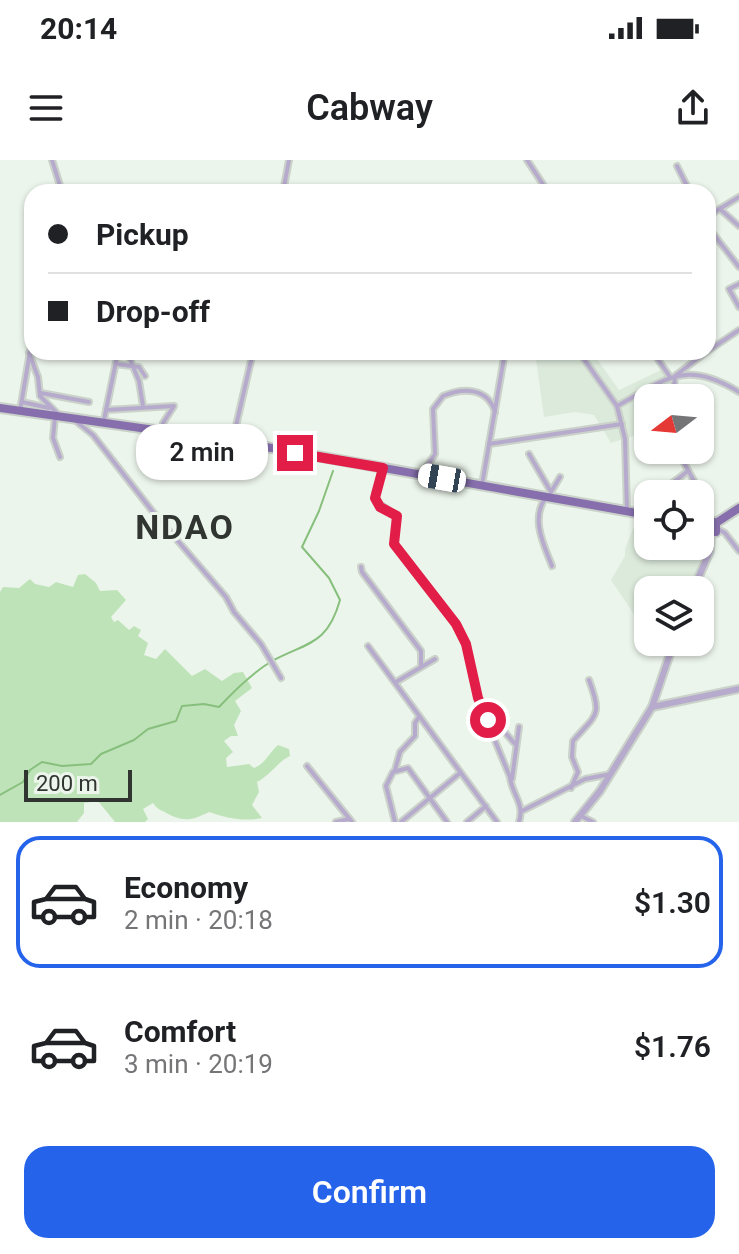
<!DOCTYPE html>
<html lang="en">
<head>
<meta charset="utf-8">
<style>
	:root { --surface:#fff; --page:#f2f2f2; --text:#202124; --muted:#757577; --line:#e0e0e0; --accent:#2563eb }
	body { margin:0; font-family:Roboto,sans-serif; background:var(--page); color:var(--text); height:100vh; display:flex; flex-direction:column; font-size:30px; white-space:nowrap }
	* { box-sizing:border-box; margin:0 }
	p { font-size:26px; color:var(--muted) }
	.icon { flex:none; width:44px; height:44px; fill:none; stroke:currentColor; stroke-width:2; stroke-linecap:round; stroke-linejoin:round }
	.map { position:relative; height:662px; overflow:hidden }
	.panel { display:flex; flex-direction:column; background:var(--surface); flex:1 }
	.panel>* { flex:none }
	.top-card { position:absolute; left:24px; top:24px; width:692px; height:176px; border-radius:24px; box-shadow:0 2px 6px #0004; display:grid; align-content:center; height:176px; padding:0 24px; background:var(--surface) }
	.needle { width:52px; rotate:254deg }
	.buttons { position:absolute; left:634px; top:224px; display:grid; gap:16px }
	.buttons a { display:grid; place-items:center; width:80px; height:80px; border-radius:16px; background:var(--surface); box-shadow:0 2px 6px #0004; font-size:40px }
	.scale { position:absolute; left:24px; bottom:20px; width:108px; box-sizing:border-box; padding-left:8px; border:4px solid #313531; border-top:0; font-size:22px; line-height:28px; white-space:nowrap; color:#313531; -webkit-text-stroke:6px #ecf5eb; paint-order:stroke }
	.end { position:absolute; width:36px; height:36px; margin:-18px; border:10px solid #e11d48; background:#fff; box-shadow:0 0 0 4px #fff }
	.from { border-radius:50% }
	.bubble { position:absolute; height:56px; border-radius:24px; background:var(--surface); box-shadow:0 2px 6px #0004; font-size:26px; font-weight:600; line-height:56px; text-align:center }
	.car { position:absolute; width:24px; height:48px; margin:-24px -12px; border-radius:10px; box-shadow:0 0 6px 2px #0007; background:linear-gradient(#fff 24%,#345 0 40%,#fff 0 76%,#345 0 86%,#fff 0) }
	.top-card b { display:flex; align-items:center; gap:28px; height:76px; font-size:30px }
	.top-card b+b { border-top:2px solid var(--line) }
	.top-card i { width:20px; height:20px; background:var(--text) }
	ul { padding:14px 0 0; list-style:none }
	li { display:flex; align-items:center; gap:24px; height:132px; margin:0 16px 12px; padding:0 8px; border:4px solid transparent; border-radius:24px }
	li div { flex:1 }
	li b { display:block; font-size:30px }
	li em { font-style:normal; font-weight:600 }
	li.current { border-color:var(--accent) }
	li>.icon { width:72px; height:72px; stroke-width:1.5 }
	.cta { display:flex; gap:16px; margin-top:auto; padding:16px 24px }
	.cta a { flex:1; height:92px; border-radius:24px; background:var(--accent); color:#fff; font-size:32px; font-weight:600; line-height:92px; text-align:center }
	.status { display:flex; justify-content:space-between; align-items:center; height:56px; padding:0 40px; background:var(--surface); direction:ltr }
	.status svg { height:22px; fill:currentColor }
	header { display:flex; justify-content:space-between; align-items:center; height:104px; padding:0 24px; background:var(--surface); font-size:36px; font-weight:600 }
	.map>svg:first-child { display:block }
	.built { fill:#dceadb }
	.green { fill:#bfe3b9 }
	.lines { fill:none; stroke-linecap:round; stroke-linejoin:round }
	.stream { stroke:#87bf7d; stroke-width:2 }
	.minor-casing { stroke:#cad2ca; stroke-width:8 }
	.tertiary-casing { stroke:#cad2ca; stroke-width:10 }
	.primary-casing { stroke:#cad2ca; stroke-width:12 }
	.minor { stroke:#b7abcd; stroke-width:4 }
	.tertiary { stroke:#b7abcd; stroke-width:6 }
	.primary { stroke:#866fac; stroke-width:8 }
	.route { stroke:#e11d48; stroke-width:10 }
	.labels { text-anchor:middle; stroke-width:6; stroke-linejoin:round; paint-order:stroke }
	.district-label { font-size:34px; font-weight:bold; letter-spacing:2px; fill:#313531; stroke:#ecf5eb }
</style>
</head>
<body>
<div class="status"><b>20:14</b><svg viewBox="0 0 49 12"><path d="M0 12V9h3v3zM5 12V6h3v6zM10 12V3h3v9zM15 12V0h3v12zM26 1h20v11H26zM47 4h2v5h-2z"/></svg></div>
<header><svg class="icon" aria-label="menu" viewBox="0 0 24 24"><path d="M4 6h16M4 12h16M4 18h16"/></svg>Cabway<svg class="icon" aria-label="share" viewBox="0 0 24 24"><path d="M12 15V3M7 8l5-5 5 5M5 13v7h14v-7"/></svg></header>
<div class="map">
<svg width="739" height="662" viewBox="0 0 739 662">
	<rect width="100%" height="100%" fill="#ecf5eb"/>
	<g class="built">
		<path d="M535,192h57l27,38 44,-21 9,16 -19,9 -16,14 5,25 -31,10 -17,-28 -19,-3 -31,5z"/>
		<path d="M638,356l10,2v28h52v-15l7,8 -17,51h-42v45l-37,-55 14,-24v-7z"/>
	</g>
	<path class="green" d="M85,414l11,9 4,8 17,-1 9,10 -15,17 3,5 4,-2 11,10 5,-4 7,4 -3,6 10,7 -4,12 12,4 9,-10 27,27 13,-7 17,12 12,-8 9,-1 9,16 -17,13 6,10 -7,14 4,11h-7l-7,5 9,11 -7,6 1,9 22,-3 5,4c11,-4 15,-15 24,-23l11,4 1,7c-13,6 -19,19 -33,26l2,10 -7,13 10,13c-18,4 -36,0 -53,-6 -16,8 -23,10 -39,3 -7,-5 -12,-4 -17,-12l-10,6 5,10 -3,3h-30l-17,-21 -14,2v10l-7,9h-77v-230l3,-5 16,1 11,-9 5,5 14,3 7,-5 17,5 5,-12z"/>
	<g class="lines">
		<path class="stream" d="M0,635l23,-13 7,-12 12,-8 20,4 29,-2 10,-10 33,-14 14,-11 28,-8 6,-15 22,-2 15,3c15,-16 33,-34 53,-46 35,-19 55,-15 68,-61l-11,-22 -27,-31 17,-36 14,-40"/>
		<g class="minor-casing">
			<g id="minor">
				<path d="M52,0l10,32"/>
				<path d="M527,0l21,32"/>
				<path d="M677,6l13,26"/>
				<path d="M283,32l6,-32"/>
				<path d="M720,49l19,17"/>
				<path d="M708,56l31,-19"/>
				<path d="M708,67l31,40"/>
				<path d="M739,124l-10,5 10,18"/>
				<path d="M708,191l31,-21"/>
				<path d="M127,192l12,29 4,25"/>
				<path d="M579,192l38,54 8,33 2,72"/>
				<path d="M653,192l17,25"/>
				<path d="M29,193l9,24 2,19 17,17"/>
				<path d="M116,204l23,3 6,9"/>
				<path d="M41,233l48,9"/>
				<path d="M673,238l2,-22 31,-24"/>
				<path d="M22,242l27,6"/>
				<path d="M617,246c49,-27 68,-47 122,-14"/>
				<path d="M106,250l68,-4 -11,17v6"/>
				<path d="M20,251l12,-71"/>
				<path d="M55,257l-2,21 7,19"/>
				<path d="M104,260l14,-68"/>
				<path d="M77,262l16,13 60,77 73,85 8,15 27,32 20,34"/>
				<path d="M233,279l20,-87"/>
				<path d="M489,284l133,-20"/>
				<path d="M677,290l28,51 6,18"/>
				<path d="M529,294l22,38"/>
				<path d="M383,308l-8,26 2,8 20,14 -3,28 62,80 10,20 13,58 31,75c2,18 15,26 9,45"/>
				<path d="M422,314l13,-20 -2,-45 10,-13c21,-9 45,-8 52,16"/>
				<path d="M482,325l23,-133"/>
				<path d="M551,332l9,-15"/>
				<path d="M658,334l30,-23"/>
				<path d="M546,337c-16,22 -2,48 6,69"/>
				<path d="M634,352l14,-10"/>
				<path d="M718,369l7,4 14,18"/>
				<path d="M361,407l1,5 59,79v14"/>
				<path d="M368,486l129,176"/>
				<path d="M396,522l39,-23"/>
				<path d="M489,558l7,4 19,22"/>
				<path d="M307,606l45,56"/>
				<path d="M395,610l5,-18 15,-16v-13l4,-6"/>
				<path d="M512,619l7,-52"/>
				<path d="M571,628l7,-16 -6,-15 1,-16c23,-27 30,-24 16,-61"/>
				<path d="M522,651l63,-32 26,-5"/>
				<path d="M581,656l12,6"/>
				<path d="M336,662l13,-3"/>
				<path d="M395,662l-9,-36 7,-14 15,-4 39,54"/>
				<path d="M401,662l59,-49"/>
				<path d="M467,662l19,-16"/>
			</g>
		</g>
		<g class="tertiary-casing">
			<g id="tertiary">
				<path d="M693,430l17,-39 1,-17"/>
				<path d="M652,547l87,-18"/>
				<path d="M575,662l25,-31 52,-84 22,-65"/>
			</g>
		</g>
		<g class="primary-casing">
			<g id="primary">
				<path d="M0,248l232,33 416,74"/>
				<path d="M716,363v9h-9l-2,-5 2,-4 5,-2 4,2 23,-15"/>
			</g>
		</g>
		<use href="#minor" class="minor"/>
		<use href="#tertiary" class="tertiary"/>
		<use href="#primary" class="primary"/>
	</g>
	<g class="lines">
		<path class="route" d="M295,293l88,15 -8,30 5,9 17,9 -3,28 62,80 10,20 12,54 10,22"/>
	</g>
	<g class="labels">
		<g class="district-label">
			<text x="185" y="379">NDAO</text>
		</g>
	</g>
</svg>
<div class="buttons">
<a><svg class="needle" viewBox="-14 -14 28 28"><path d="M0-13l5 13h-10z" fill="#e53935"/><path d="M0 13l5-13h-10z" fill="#757577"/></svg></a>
<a><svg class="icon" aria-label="locate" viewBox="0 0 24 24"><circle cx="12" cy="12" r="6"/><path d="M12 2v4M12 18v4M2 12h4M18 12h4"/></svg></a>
<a><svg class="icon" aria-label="layers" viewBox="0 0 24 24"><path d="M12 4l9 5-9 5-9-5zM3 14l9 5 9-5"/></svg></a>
</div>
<div class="scale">200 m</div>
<i class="end from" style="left:488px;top:560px"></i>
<i class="end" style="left:295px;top:293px"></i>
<div class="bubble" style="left:136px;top:264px;width:132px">2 min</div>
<i class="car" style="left:442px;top:318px;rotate:280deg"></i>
<div class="top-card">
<b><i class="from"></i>Pickup</b>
<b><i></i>Drop-off</b>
</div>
</div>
<section class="panel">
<ul>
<li class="current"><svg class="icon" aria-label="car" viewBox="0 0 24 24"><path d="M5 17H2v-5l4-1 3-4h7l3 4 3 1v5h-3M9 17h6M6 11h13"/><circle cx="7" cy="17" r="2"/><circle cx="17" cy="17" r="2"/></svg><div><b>Economy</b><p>2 min · 20:18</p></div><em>$1.30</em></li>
<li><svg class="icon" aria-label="car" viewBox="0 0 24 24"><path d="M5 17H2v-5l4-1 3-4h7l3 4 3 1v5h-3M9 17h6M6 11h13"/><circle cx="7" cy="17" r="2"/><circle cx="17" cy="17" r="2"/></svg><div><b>Comfort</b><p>3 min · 20:19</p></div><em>$1.76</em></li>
</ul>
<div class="cta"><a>Confirm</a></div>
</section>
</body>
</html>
